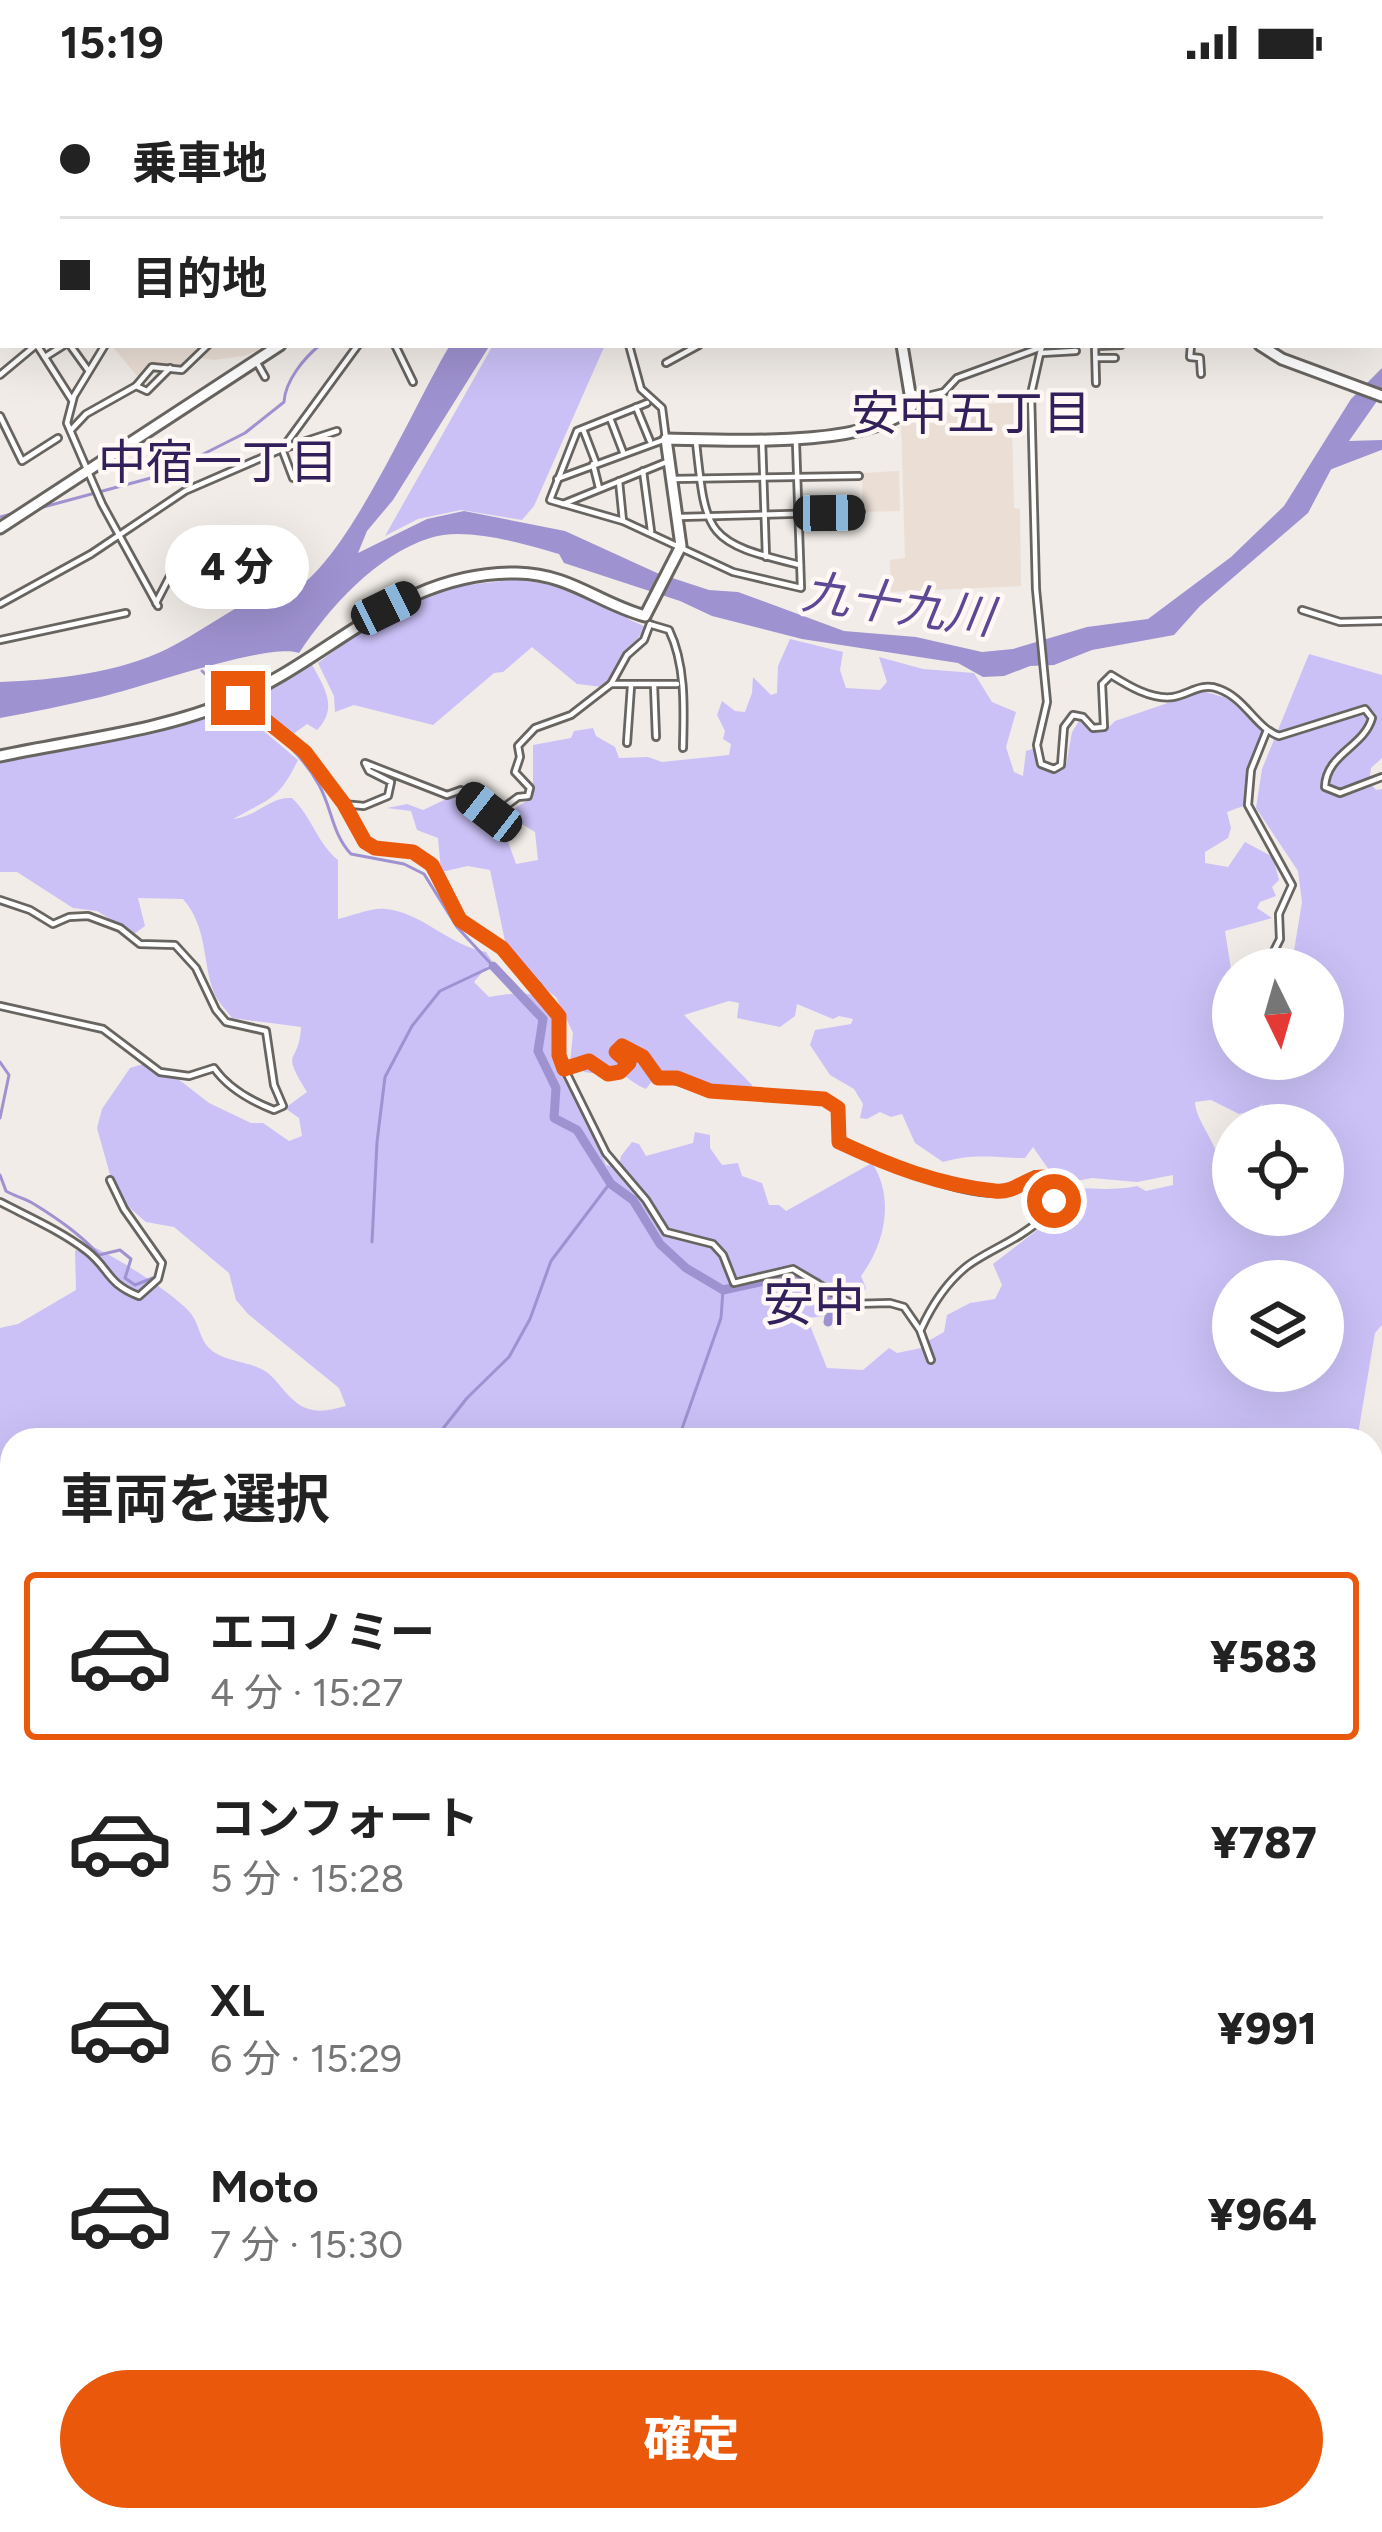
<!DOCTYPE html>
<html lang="ja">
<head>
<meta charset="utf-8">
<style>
	:root { --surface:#fff; --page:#f2f2f2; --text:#222; --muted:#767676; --line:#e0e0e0; --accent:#ea580c }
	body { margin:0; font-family:Figtree,"Noto Sans JP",sans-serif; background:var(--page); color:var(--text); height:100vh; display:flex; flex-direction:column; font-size:45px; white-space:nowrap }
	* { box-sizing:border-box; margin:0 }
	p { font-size:39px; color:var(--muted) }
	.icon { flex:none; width:66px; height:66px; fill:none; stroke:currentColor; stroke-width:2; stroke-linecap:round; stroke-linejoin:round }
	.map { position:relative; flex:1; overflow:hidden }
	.panel { position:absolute; left:0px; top:1344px; width:1383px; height:1104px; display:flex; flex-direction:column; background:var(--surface); border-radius:36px 36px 0 0; box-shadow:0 12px 48px #0002 }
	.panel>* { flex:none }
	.hud { position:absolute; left:0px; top:0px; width:1383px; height:264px; box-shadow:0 12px 48px #0002; display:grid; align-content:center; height:264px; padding:0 60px; background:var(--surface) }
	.needle { width:78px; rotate:175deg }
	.controls { position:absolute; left:1212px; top:864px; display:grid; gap:24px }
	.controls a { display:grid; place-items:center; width:132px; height:132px; border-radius:50%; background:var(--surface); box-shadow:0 12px 48px #0002; font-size:60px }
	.end { position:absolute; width:54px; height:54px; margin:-27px; border:15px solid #ea580c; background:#fff; box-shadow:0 0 0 6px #fff }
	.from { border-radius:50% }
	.bubble { position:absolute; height:84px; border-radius:42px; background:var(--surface); box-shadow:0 12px 48px #0002; font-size:39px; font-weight:800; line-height:84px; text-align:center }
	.car { position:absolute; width:36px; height:72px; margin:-36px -18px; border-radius:15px; box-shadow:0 0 9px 3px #0007; background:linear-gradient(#222 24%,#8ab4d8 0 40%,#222 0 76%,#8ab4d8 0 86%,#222 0) }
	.hud b { display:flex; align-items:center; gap:42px; height:114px; font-size:45px }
	.hud b+b { border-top:3px solid var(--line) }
	.hud i { width:30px; height:30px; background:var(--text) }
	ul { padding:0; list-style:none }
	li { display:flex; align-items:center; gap:36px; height:168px; margin:0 24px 18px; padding:0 36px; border:6px solid transparent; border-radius:12px }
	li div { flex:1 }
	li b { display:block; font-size:45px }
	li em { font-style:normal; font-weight:800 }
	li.active { border-color:var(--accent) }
	li>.icon { width:108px; height:108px; stroke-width:1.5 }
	h2 { padding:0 60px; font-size:54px; line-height:144px }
	.button { display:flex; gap:24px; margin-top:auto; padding:24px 60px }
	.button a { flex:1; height:138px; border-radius:72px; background:var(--accent); color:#fff; font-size:48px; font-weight:800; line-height:138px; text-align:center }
	.status { display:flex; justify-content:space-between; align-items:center; height:84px; padding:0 60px; background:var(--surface); direction:ltr }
	.status svg { height:33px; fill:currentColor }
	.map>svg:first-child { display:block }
	.built { fill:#eaded5 }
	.green { fill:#cbc1f7; fill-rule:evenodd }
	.water { fill:#9f92d1 }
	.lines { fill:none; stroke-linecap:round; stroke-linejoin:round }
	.stream { stroke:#9f92d1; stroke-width:3 }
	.river { stroke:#9f92d1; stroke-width:9 }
	.street-casing { stroke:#686460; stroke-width:10 }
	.secondary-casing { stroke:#686460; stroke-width:15 }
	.highway-casing { stroke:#686460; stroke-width:20 }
	.street { stroke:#fff; stroke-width:4.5 }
	.secondary { stroke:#fff; stroke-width:9 }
	.highway { stroke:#fff; stroke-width:14 }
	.rail-casing { stroke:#686562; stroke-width:8 }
	.rail { stroke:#fef9f5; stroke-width:3; stroke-dasharray:9; stroke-linecap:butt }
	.route { stroke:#ea580c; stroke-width:15 }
	.labels { text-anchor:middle; stroke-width:9; stroke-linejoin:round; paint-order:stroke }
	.neighbourhood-label { font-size:48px; fill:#32205b; stroke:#fef9f5 }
	.water-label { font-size:48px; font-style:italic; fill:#5c4895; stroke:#fef9f5 }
	.quarter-label { font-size:51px; fill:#32205b; stroke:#fef9f5 }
</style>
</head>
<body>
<div class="status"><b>15:19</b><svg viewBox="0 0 49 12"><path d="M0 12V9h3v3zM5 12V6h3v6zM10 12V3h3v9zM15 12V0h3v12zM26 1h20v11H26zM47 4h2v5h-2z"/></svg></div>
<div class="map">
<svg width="1382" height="2448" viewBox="0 0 1382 2448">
	<rect width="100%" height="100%" fill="#f1ece7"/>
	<g class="built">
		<path d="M111,261h160l-27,11 -30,4 -22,-3 -11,11 -29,-3 -13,13z"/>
		<path d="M1030,317l1,25 -19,2 2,80 6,1 1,77 -130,6 -1,-32 15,-2 -4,-137 34,-9 24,2 31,-10z"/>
		<path d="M899,387l1,40 -37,1 -1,-39z"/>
		<path d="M1374,1762l8,9v136l-11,5v-149z"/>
	</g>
	<g class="green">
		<path d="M493,261h112l-71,161 -12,14 -61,-10 -43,9 -33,17z"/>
		<path d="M517,495l71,13 40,20v7l18,8 -43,60 -26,-3 -45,-37 -29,25 -9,1 -61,52 -79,-20 -19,7 -1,-16 -16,-33c37,-27 77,-61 123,-73 24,-6 51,-7 76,-11z"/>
		<path d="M790,555l53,13 -3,18 6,18 34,2 7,-8 -8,-25 44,12 51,4 18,29 24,10 -10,35 8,25 9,4 3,-25 10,-3 2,16c10,9 17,9 28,2l6,-34 9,-14 12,12 11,2 11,-11 88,-30 37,11 15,12 9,22 -18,69 -19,7 4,16 -3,10 -23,14v11l23,4 17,-25 28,15 6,23 -7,7 4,9 -16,6 -3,6 15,10 -47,13 6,38 -5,11 7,11v68h90v-90h-32l11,-67 -4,-31 -42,-63 6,-39 47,-115 73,21v83l-11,10 -2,14 7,8 6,-1v536l-7,8 -18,107h-1345v91l-12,-13v-190l18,-4 58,-34 -1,-39 10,-7c19,4 96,54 107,71 7,10 8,24 17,33 15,15 41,12 59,25 13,11 24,32 41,36 12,4 25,0 37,-3l-7,-18 -91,-74 -12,-14 -7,-27 -55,-46 -28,-5 -30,-26 -19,-68 5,-19 28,-41 13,-4 21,4 45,35 42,20h12l26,18 13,-5 -3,-18 -14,-10 22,-16c-28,-45 -8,-25 -6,-65l-69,-9c-5,-7 -15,-17 -18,-25 -12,-32 -6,-65 -31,-94l-45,-1 7,28 -11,8 -37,-23 -24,-3 -56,-36h-17v-113l232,-55 66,56c-20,41 -28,38 -65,59 27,-4 36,-22 59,-21 20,19 25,45 46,62v59c14,-3 34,-12 48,-10 35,3 64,37 100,43l6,9 -18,21 15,15c36,-6 64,-9 72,36 2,13 -4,25 1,37 13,33 31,62 44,95l13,2 2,-11 11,-14 7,2 7,12 47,-13 2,-11 15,3v13l12,17 16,-2 4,13 20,7 7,22h10l7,6 86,-48c23,35 13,81 -11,113l5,12 -15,25 -44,5 20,50 36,2 26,-22 8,5 29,-6 2,-6 16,-9 3,-17 23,-12 25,-4 7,-14 -9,-21 60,-46 9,-31 13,6 4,-5c18,1 41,2 58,-2l9,5 27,-6v-10l-36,7 -45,-4 -21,4 -22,-12 -16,-23 -8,11c-34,0 -48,-5 -82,4l-28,-19 -13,-29 -11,3 -11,-5 -13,7 -7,-1 3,-14 -9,-15 -24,-14 -20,-30 5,-15 36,-6 2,-5 -14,-3 -6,3 -36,-15 -2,12 -15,11 -43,-9 2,-15 -10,-2 -45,14 68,70 -2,8 -33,-2 -43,-18 -19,4 -9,12c-11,-4 -17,-12 -27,-15 -22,-4 -32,5 -49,-11l3,-30 -17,-36 -37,-27 -14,-29 -15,-71 -22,-4 -27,6 -3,-34 -21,-8 -6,-19 -24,-3 20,-4 16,6 36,-17 48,46 9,25 22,-4 -3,-28 -30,-18 28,-17v-52l38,-7 3,-7 19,-3 3,8 19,11 4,11 29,-1 14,5 67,-7 2,-11 -8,-5 2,-8 -8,-16 5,-14 13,10 10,1 7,-19 1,-16 18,18 6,-2 1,-27zM1211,1016l28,14 17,-4 7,-7 -9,22h69v90h-90v-39l-16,11c0,-7 3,-13 2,-20 0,-24 -23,-44 -24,-65zM1233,1197h90v90h-90z"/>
		<path d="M311,579c13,24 28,44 6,67l-10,-6 -18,13 -43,-40z"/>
		<path d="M12,1499v242l-12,-22v-213z"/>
		<path d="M1382,1907v219l-11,-4v-210z"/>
		<path d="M1371,2143l11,3v228l-11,1z"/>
		<path d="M589,2436h136l5,3 2,9h-127z"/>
	</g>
	<path class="water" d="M450,261h40l-97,155 -26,31 -9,22 69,-34 37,-8 101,20 92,42 52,17 29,2 106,39 72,6 66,15 31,-3 74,-22 61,-8 83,-62 53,-51 67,-107 31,-31v26l-33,47 33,-1v9l-46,11 -28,53 -108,93 -26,29 -82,15 -38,15 -24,1 -26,10 -21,1 -25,-14 -156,-24 -90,-23 -32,-15 -116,-38 -5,-9c-34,-10 -94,-28 -129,-16 -54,17 -101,70 -131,115 -30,-11 -159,35 -198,44 -34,8 -67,15 -101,21v-36c54,-2 118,-9 167,-33 33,-17 64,-40 98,-57 13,3 24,2 35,-6 53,-38 114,-181 150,-241z"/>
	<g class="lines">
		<g class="stream">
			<path d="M36,425l126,-34 83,-42 39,-31c1,-21 20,-44 36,-57"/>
			<path d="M0,433l15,-4"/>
			<path d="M202,587l28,26"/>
			<path d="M238,618c29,24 63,49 81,83 13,23 13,49 32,69l53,10 20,10 33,53 36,39 -53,25 -28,35 -27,51 -8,65 -5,100"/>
			<path d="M0,978l9,13 -9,43"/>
			<path d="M0,1091l6,16c10,6 19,7 28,13 24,15 46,30 65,51l21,-5 11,9 -6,19 10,7 18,-7"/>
			<path d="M434,1356l33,-42 42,-41 21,-38 21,-58 59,-78"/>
			<path d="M678,1356l43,-122 2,-28"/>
			<path d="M197,2436l12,12"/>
			<path d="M217,2436l25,12"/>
			<path d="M585,2440l14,8"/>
			<path d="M358,2448l19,-12"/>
		</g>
		<g class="river">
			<path d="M335,3l3,-3"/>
			<path d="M1327,382l55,-21"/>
			<path d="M493,882l50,53 -5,32 18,37 -2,30 23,12 34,54 22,16 27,44 26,24 37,22 70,-15 24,7 14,25 -3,15"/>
			<path d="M0,1906l12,13"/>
			<path d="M0,2372l12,4"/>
		</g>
		<g class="street-casing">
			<g id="street">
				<path d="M358,0l2,3"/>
				<path d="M362,0l2,3"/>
				<path d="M1173,0l2,3"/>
				<path d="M897,3l2,-3"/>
				<path d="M977,3l2,-3"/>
				<path d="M1379,3l3,-2"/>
				<path d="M0,105l3,-1"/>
				<path d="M1380,156h2"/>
				<path d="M0,169h3"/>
				<path d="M0,209l3,4"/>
				<path d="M37,261l35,55"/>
				<path d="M70,261l18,25"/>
				<path d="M105,261l-31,51 -7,27 35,81 56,102"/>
				<path d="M395,261l18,37"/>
				<path d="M1042,261l-11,49 5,195 11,113 -10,43 4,19 13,5 7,-4 3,-38 9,-12 10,2 10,11 11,-1 -2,-43 9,-9c16,10 40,25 62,22 17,-3 28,-15 46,-8 26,9 37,39 60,47l86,-27 7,9c-8,29 -46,36 -47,69l15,6 42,-16"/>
				<path d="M1095,261l1,38"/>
				<path d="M1191,261l-1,12 10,1 1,16"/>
				<path d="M1097,262l24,-1"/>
				<path d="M1042,269l34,-2"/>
				<path d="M45,273l19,-12"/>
				<path d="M1097,274h18"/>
				<path d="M256,277l9,16"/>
				<path d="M666,279l33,-18"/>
				<path d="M0,291l36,-30"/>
				<path d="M136,302l11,5 23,-23"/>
				<path d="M912,308l11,5 21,-5 13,-14 85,-31"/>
				<path d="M647,319l-70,28 -27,69 73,21 110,51 68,16 -5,-145"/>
				<path d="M636,323l14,34"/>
				<path d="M0,332l22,45 36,-23"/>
				<path d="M610,334l13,34"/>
				<path d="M583,345l13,34"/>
				<path d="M71,346l15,-16 50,-28 16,-19 30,3 26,-25"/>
				<path d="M762,355l4,118"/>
				<path d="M696,358c10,95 10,100 104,123"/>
				<path d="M282,365l76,-104"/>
				<path d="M282,365l11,29 6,-2"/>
				<path d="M593,380l6,24"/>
				<path d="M643,387l8,60"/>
				<path d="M557,395l109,-40 -4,-31 -21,-19 -12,-44"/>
				<path d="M672,395l187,-3"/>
				<path d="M619,397l4,40"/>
				<path d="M563,420l106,-43"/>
				<path d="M680,433l181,-5"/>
				<path d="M156,519l15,-29"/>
				<path d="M0,520l91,-50 94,-63 97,-42 55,-18"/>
				<path d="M1302,526l38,12 42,-1"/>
				<path d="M652,541l17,5c17,35 15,79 14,118"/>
				<path d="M0,556l126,-27"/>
				<path d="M611,600h66"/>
				<path d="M654,601l2,52"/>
				<path d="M240,613l65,55 31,40 29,50 10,6 38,4 12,6 35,61 42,29 36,39 23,34 -1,39 46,93 40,47 20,32 47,12 10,11 11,28 59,-14 59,35 38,-1 14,4 16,23 11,30"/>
				<path d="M627,659l4,-57"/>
				<path d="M343,720l21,2 24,-10 3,-14 -22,-11 -4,-8 82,32 14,-5 34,24 23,-17 10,-1 2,-8 -15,-16 5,-15 -2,-11 17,-18 36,-13 40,-31 16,-29 17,-15 6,-16"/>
				<path d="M0,816l30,10 23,14 16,-7 19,-1 32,12 20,16 35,1 21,23 20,42 10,12 40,9 8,54 9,21 -9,4c-23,-9 -46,-22 -60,-42l-25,8 -29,-4 -57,-43 -103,-23"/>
				<path d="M1265,885l15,-30 -1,-25 13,-29 -44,-80 3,-35 16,-40"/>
				<path d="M564,984l25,-7 19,13 12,-2 9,-9 -13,-11 6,-6 21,11 15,20c18,1 30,9 47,13 41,10 87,-3 128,13l7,13 -1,25c38,19 132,62 173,50 9,-2 16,-11 23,-16l19,4c13,46 -60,65 -88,88 -21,17 -34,38 -45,62"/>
				<path d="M0,1118c29,15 61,29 87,49 23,18 19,32 52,45l19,-17 4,-16 -38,-54 -14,-29"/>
				<path d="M0,1501l12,-6"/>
				<path d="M0,1848l12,7"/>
				<path d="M0,1970l12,5"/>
				<path d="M0,2042l12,3"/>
				<path d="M0,2088l12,-7"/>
				<path d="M0,2276l12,38"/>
				<path d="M1371,2377h11"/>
				<path d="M191,2436l13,12"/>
				<path d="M371,2436l3,12"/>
				<path d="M1285,2436l16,12"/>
				<path d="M0,2443l4,5"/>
				<path d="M456,2444l2,4"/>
				<path d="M18,2448l5,-12"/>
			</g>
		</g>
		<g class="secondary-casing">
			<g id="secondary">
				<path d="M932,0l3,3"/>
				<path d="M1144,0l1,3"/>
				<path d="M493,3l2,-3"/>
				<path d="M688,3l3,-3"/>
				<path d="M1096,3l4,-3"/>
				<path d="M1260,261l22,14 100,37"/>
				<path d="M0,444l280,-183"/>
				<path d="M0,672c74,-16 162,-25 231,-55 101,-42 168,-130 286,-128 53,1 81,30 128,43l36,-70 -15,-107c62,1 203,10 246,-33l-10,-61"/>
				<path d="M1371,1669l11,18"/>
				<path d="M0,1722l12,22"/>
				<path d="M1375,1727l-3,-8 10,-26"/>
				<path d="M0,2186l12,4"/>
				<path d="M730,2436l26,12"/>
				<path d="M857,2436l14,12"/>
				<path d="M178,2448l7,-12"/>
				<path d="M577,2448l6,-12"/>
			</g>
		</g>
		<g class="highway-casing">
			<g id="highway">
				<path d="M1380,94l2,-1"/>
				<path d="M0,200h3"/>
				<path d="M0,2315l12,6"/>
				<path d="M244,2436l24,12"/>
			</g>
		</g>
		<use href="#street" class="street"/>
		<use href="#secondary" class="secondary"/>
		<use href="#highway" class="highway"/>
		<g class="rail-casing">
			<g id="rail">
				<path d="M658,3l2,-3"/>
				<path d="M0,175h3"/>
			</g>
		</g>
		<use href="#rail" class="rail"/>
	</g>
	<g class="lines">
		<path class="route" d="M238,614l67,54 39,52 21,38 10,6 38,4 19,13 28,55 42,28 57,68v39l5,14 25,-8 19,13 12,-2 9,-9 -13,-11 6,-6 21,11 15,21h19l33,13 114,8 14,9 1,34c51,24 100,43 156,49 26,3 36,-24 61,-10l-2,20"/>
	</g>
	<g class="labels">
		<g class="neighbourhood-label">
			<text x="971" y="346">安中五丁目</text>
			<text x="218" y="395">中宿一丁目</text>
		</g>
		<g class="water-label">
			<text transform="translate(898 520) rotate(8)" y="17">九十九川</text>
		</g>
		<g class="quarter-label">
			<text x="814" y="1237">安中</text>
		</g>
	</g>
</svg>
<div class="controls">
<a><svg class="needle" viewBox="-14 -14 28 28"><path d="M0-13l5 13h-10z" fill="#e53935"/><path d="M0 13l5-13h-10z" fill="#767676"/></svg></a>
<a><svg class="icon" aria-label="locate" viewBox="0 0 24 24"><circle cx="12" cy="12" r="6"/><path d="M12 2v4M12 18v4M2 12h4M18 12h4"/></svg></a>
<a><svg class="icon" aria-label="layers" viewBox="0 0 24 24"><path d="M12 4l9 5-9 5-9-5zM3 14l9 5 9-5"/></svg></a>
</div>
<i class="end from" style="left:1054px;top:1117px"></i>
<i class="end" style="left:238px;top:614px"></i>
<div class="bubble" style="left:165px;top:441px;width:144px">4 分</div>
<i class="car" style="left:829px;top:429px;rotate:89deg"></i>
<i class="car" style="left:386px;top:524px;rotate:64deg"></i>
<i class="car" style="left:489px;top:728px;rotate:308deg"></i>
<div class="hud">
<b><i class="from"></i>乗車地</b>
<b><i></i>目的地</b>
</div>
<section class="panel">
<h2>車両を選択</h2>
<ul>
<li class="active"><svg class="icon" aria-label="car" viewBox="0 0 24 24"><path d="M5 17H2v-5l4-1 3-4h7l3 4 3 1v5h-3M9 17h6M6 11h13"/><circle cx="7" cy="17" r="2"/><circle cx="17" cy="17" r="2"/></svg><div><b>エコノミー</b><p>4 分 · 15:27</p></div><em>¥583</em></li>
<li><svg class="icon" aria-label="car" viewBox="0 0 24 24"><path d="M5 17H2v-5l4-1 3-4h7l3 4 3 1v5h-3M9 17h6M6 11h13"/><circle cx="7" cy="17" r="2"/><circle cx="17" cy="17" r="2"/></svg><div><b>コンフォート</b><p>5 分 · 15:28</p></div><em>¥787</em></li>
<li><svg class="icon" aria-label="car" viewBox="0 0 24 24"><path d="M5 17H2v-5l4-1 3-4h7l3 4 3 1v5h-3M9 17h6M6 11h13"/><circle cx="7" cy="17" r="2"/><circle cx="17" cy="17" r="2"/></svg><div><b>XL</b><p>6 分 · 15:29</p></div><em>¥991</em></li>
<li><svg class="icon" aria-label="car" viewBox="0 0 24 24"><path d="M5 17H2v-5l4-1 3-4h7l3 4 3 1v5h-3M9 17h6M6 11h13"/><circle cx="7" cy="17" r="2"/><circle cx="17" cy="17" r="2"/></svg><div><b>Moto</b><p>7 分 · 15:30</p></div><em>¥964</em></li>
</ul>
<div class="button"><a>確定</a></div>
</section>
</div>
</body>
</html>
